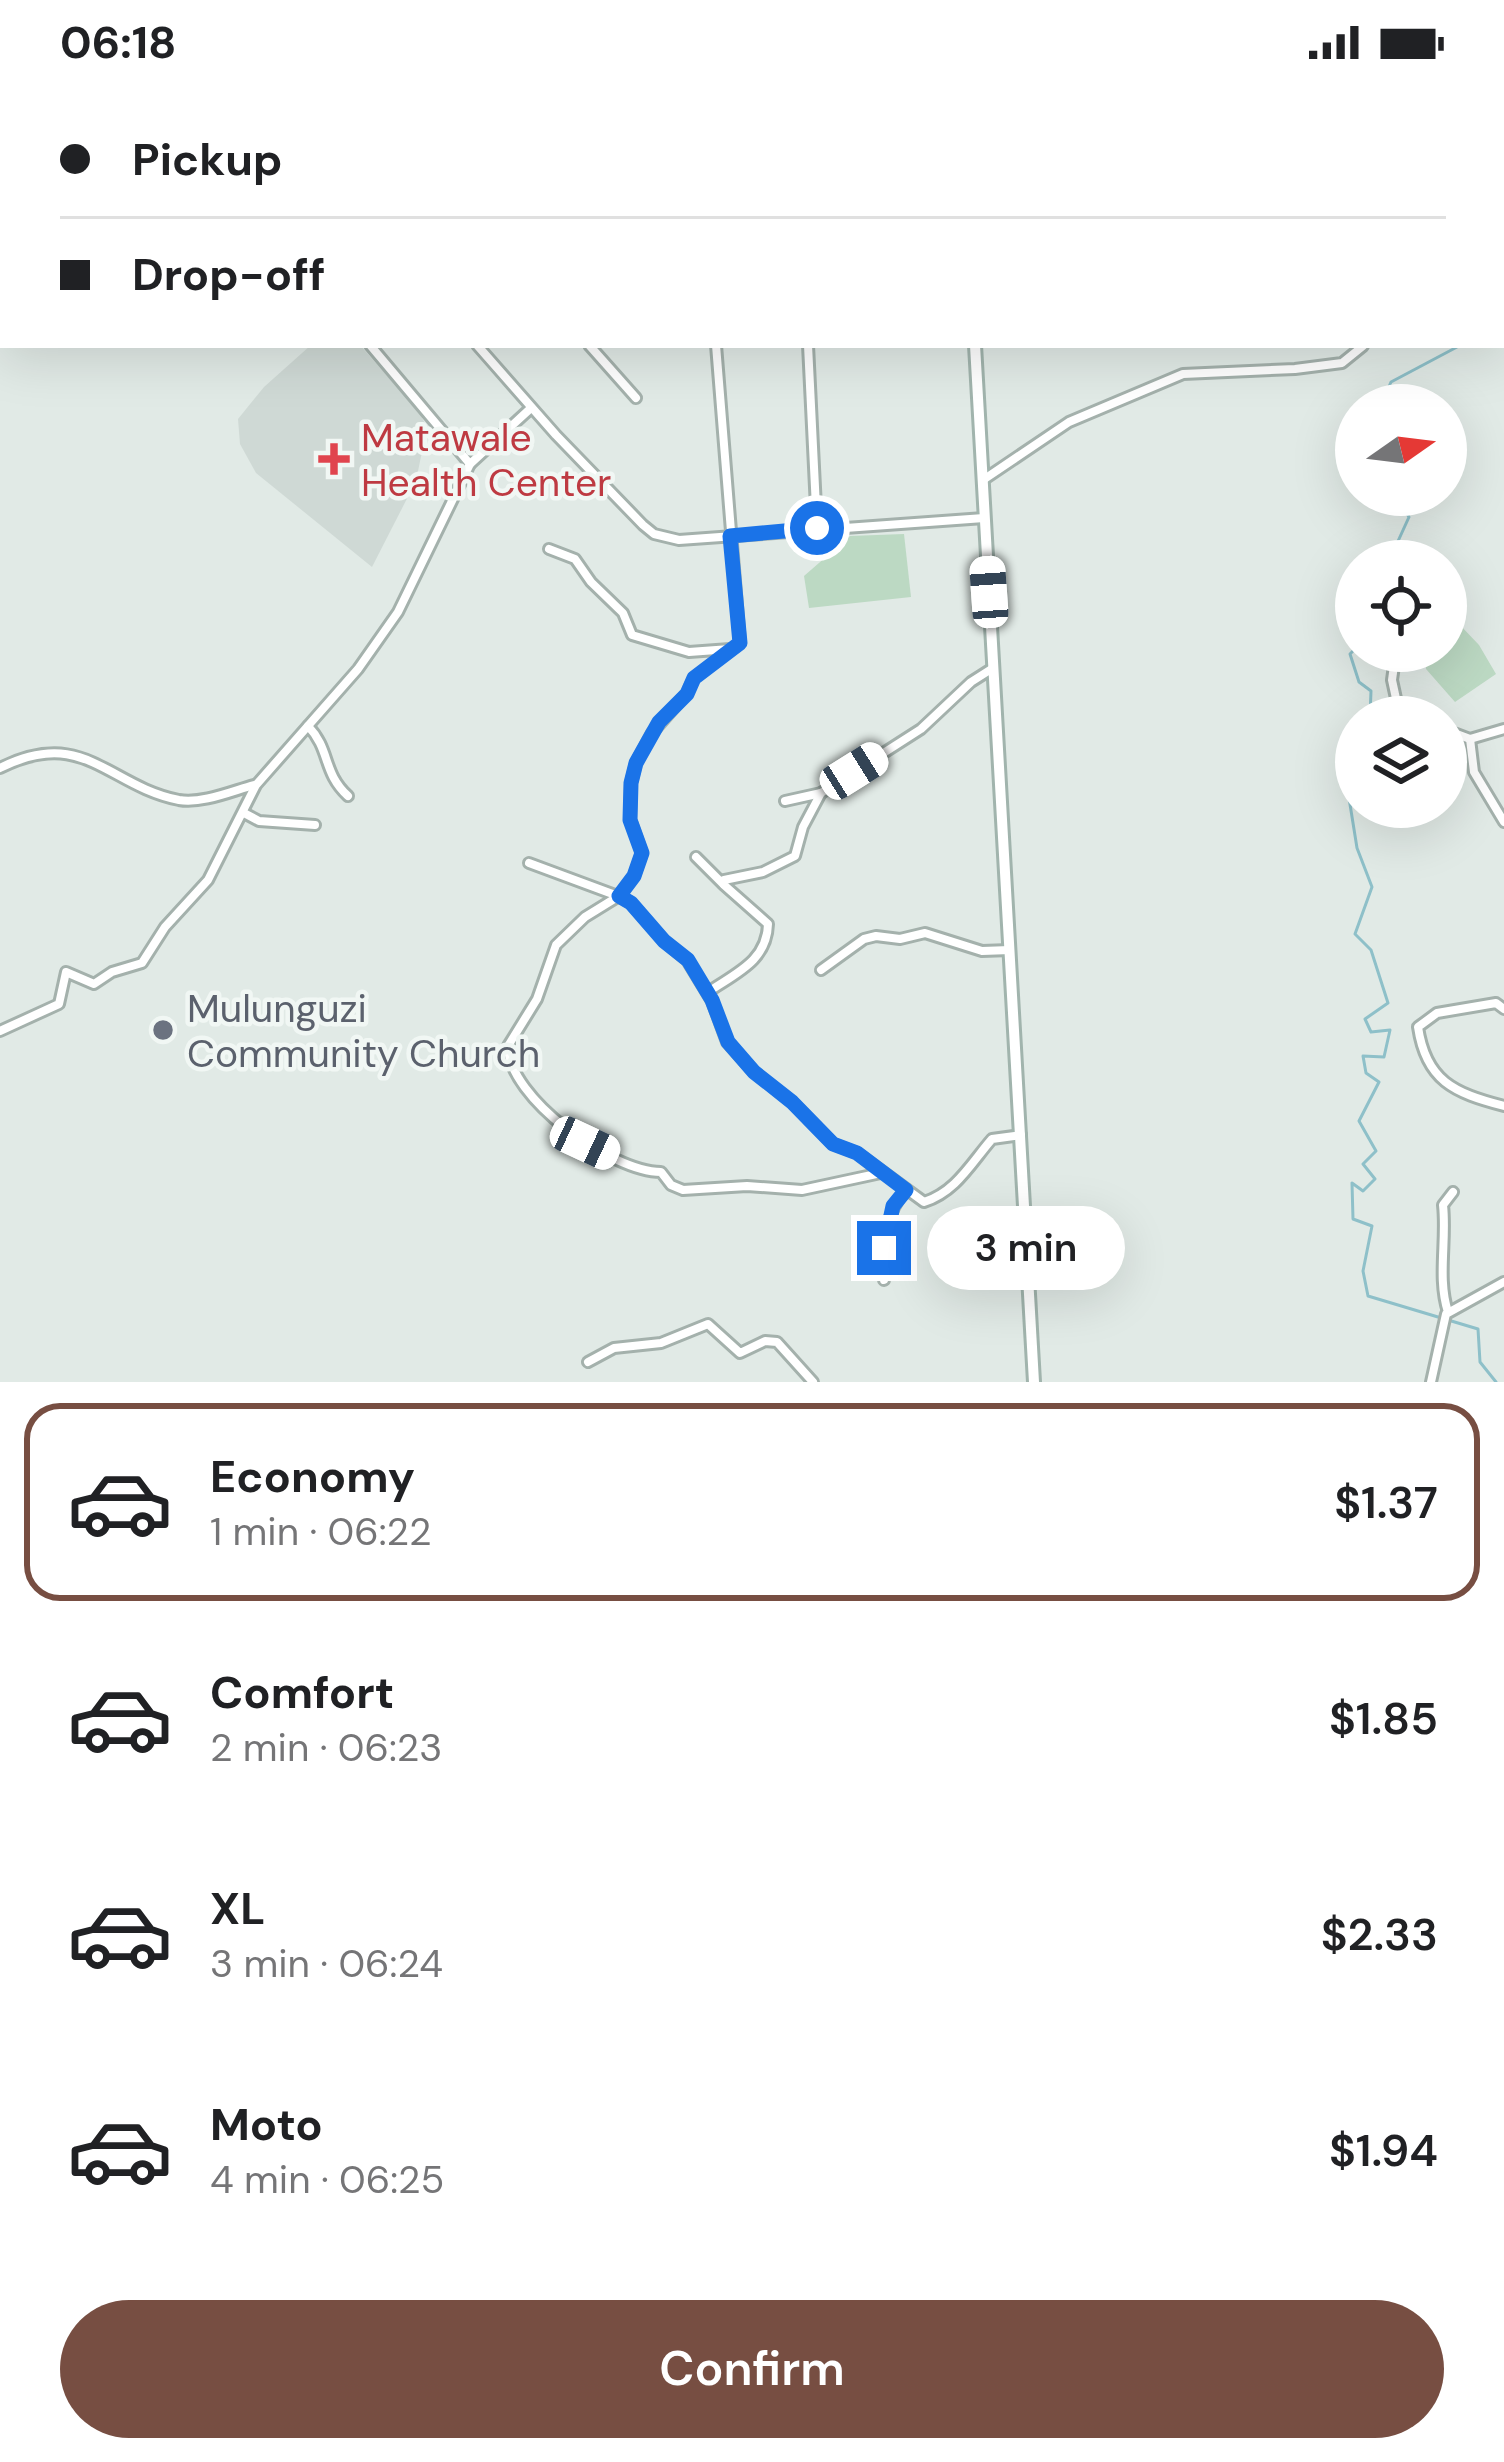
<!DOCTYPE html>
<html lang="en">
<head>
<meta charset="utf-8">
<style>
	:root { --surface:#fff; --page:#f6f6f6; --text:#202124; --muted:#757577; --line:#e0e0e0; --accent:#774e42 }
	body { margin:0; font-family:"DM Sans",sans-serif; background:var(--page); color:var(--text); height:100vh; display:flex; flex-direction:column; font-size:45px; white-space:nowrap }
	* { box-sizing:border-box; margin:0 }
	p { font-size:39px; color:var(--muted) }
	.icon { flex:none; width:66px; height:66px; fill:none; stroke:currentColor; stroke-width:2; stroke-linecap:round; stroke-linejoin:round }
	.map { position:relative; height:1298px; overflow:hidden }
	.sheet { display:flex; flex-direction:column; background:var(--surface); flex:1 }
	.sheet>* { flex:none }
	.hud { position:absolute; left:0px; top:0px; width:1506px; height:264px; box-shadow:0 12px 48px #0002; display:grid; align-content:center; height:264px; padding:0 60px; background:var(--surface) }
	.needle { width:78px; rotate:76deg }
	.controls { position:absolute; left:1335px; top:300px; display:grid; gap:24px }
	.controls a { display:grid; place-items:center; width:132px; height:132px; border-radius:50%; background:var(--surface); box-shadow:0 12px 48px #0002; font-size:60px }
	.end { position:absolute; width:54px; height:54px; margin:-27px; border:15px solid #1a73e8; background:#fff; box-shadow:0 0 0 6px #fff }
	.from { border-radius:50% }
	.bubble { position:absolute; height:84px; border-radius:42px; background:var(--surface); box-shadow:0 12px 48px #0002; font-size:39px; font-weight:600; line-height:84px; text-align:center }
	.car { position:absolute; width:36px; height:72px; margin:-36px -18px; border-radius:15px; box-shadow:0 0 9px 3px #0007; background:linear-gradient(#fff 24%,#345 0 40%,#fff 0 76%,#345 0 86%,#fff 0) }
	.hud b { display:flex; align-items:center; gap:42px; height:114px; font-size:45px }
	.hud b+b { border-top:3px solid var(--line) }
	.hud i { width:30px; height:30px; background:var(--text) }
	ul { padding:21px 0 0; list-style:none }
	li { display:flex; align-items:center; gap:36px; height:198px; margin:0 24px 18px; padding:0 36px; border:6px solid transparent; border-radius:36px }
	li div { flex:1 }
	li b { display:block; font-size:45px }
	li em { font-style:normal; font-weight:600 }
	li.current { border-color:var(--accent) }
	li>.icon { width:108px; height:108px; stroke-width:1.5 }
	.cta { display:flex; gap:24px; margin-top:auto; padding:24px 60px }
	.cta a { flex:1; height:138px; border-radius:72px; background:var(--accent); color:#fff; font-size:48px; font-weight:600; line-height:138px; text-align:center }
	.status { display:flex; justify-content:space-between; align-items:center; height:84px; padding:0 60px; background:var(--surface); direction:ltr }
	.status svg { height:33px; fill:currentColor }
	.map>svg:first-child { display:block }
	.built { fill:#cfd9d5 }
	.green { fill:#bcd9c3 }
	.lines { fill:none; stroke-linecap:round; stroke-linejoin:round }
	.stream { stroke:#8ec0c9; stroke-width:3 }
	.minor-casing { stroke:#a4b1ac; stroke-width:14 }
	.secondary-casing { stroke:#a1b4ad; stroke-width:16 }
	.trunk-casing { stroke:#c1c7c6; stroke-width:20 }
	.minor { stroke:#fff; stroke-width:8 }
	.secondary { stroke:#fff; stroke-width:10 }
	.trunk { stroke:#4e7e72; stroke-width:14 }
	.route { stroke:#1a73e8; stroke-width:15 }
	.health-dot { fill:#e0444e; stroke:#f1f7f4; stroke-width:4.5 }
	.worship-dot { fill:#6b7280; stroke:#f1f7f4; stroke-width:4.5 }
	.labels { text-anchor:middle; stroke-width:9; stroke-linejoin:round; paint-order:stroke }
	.health-label { font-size:39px; fill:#be3a42; stroke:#f1f7f4; text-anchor:start }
	.worship-label { font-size:39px; fill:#5b616d; stroke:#f1f7f4; text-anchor:start }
</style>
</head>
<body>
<div class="status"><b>06:18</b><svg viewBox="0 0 49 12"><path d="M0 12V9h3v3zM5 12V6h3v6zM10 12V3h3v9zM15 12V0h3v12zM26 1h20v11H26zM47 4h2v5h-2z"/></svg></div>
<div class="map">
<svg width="1504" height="1298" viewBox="0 0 1504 1298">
	<rect width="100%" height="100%" fill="#e1eae6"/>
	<path class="built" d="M311,261h49l59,67 8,15 -11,54 -44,86 -116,-94 -16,-29 -2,-25 26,-32z"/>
	<g class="green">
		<path d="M904,450l7,63 -102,11 -5,-32 46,-40z"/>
		<path d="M1459,540l20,21 17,29 -41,28 -29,-33 -1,-17 21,-1v-24z"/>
	</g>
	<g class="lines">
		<g class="stream">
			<path d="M1381,321l10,-23 66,-35 -2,-2"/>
			<path d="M1356,356v1"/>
			<path d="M1389,477l20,-44 -15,-22"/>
			<path d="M1356,564l-6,6 9,28 12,9 -1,26"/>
			<path d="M1356,639l-6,1 -7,22 4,11 9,-1"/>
			<path d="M1356,705l-7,9 8,50 15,39 -17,47 16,16 17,53 -23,16 6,13 19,-2 -6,27 -21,-1 3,17 13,9 -20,39 17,30 -13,13 12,15 -12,12 -11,-8 1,36 19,7 -9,45 5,25 110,33 2,33 16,20"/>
		</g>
		<g class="minor-casing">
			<g id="minor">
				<path d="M198,0v3"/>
				<path d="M281,0v3"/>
				<path d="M364,0v3"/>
				<path d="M451,0v3"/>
				<path d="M694,0l6,2"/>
				<path d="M794,0v3"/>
				<path d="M875,0v3"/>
				<path d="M1213,0l8,3"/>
				<path d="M1170,3l7,-3"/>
				<path d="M0,23l3,-1"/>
				<path d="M1503,230h1"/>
				<path d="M370,261l100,119 61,-56"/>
				<path d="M477,261l79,90 87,90 11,9 25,6 305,-22"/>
				<path d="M589,261l47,53"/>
				<path d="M716,261l24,298 -46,35 -7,15 -35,40 -16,30 -5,20 -1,36 12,34 -8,23 -15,20 12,7 33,38 23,19 25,41 15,41 27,30 38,30 41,42 24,9 67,49c32,-10 47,-39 68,-63l29,-4"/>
				<path d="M808,261l9,183"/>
				<path d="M983,396l86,-58 114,-48 112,-5 47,-6 21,-17"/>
				<path d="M549,465l26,10 16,23 32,31 9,22 57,17 41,-3"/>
				<path d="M1446,520l5,-2"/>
				<path d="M1396,567l-4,29 8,37"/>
				<path d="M308,642c23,24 14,46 40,70"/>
				<path d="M1446,646l24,9 34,-10"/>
				<path d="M1470,655l4,33 30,50"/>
				<path d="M0,684c84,-42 108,18 179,32 23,4 53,-9 75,-15"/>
				<path d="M785,717l36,-8 100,-64 50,-47 22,-14"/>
				<path d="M244,729l15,8 56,4"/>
				<path d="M696,773l27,27"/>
				<path d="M529,779l89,33"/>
				<path d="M619,812l-34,21 -29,28 -19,54 -29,47c0,52 104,126 153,126l10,13 12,5 64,-4 55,4 79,-17"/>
				<path d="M821,886l43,-31 12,-3 24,3 25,-6 57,18 28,-1"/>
				<path d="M708,908c28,-19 59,-31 60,-68l-44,-39v-5l39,-8 32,-16 8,-29 18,-34"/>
				<path d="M1504,925l-8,-6 -59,10 -19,14c8,54 36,66 86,79"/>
				<path d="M0,947l59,-27 7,-32 28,12 18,-12 30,-9 23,-36 43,-47 48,-95 102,-116 40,-57 72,-148"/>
				<path d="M884,1196c-1,-31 0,-67 22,-90"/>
				<path d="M1448,1228c-11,-34 -1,-71 -5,-107l10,-13"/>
				<path d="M588,1278l26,-14 47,-5 47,-19 32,29 25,-12 12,1 36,40"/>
				<path d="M1431,1298l15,-68 58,-32"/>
			</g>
		</g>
		<g class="secondary-casing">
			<g id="secondary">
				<path d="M963,0v3"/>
				<path d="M975,261l59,1037"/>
			</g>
		</g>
		<g class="trunk-casing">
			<g id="trunk">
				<path d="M1463,0l3,3"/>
				<path d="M1503,44l1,1"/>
			</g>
		</g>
		<use href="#minor" class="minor"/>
		<use href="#secondary" class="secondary"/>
		<use href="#trunk" class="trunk"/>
	</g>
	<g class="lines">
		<path class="route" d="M817,444l-87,8 10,107 -46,35 -7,16 -28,28 -23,41 -5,20 -1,37 12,33 -8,23 -15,20 12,7 33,38 24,19 24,40 16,42 26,30 38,30 41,42 24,9 49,37 -13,16 -9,42"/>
	</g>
	<path class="health-dot" d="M328 357h12v12h12v12h-12v12h-12v-12h-12v-12h12z"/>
	<circle class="worship-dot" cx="163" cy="946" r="12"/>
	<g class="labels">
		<g class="health-label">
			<text x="361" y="367">Matawale<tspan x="361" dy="45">Health Center</tspan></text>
		</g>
		<g class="worship-label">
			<text x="187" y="938">Mulunguzi<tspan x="187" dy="45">Community Church</tspan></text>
		</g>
	</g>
</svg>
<div class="controls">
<a><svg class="needle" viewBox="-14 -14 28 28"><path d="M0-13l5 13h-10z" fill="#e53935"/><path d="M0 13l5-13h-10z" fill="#757577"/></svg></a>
<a><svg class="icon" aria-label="locate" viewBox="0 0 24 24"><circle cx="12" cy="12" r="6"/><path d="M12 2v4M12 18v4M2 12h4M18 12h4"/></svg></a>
<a><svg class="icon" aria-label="layers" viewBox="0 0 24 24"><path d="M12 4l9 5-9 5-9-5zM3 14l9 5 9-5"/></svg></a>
</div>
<i class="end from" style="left:817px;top:444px"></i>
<i class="end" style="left:884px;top:1164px"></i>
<div class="bubble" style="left:927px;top:1122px;width:198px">3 min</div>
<i class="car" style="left:989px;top:508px;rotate:356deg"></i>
<i class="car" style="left:854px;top:687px;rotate:58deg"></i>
<i class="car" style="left:585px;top:1059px;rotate:115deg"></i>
<div class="hud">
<b><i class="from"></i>Pickup</b>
<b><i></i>Drop-off</b>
</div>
</div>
<section class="sheet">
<ul>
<li class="current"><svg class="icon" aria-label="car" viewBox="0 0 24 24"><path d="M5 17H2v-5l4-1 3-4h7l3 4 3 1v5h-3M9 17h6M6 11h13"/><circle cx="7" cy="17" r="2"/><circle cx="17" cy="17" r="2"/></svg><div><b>Economy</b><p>1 min · 06:22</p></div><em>$1.37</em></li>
<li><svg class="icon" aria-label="car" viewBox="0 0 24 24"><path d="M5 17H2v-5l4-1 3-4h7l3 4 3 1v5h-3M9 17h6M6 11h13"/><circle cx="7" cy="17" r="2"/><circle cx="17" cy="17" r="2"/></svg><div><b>Comfort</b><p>2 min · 06:23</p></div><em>$1.85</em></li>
<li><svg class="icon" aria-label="car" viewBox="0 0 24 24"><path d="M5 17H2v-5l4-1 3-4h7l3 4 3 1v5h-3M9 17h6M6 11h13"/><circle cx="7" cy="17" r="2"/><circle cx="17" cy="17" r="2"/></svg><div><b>XL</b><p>3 min · 06:24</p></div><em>$2.33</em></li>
<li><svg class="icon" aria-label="car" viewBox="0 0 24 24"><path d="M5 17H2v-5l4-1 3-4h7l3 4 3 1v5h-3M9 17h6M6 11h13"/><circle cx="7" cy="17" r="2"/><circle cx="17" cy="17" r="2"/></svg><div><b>Moto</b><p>4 min · 06:25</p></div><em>$1.94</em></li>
</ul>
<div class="cta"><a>Confirm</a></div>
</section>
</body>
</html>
